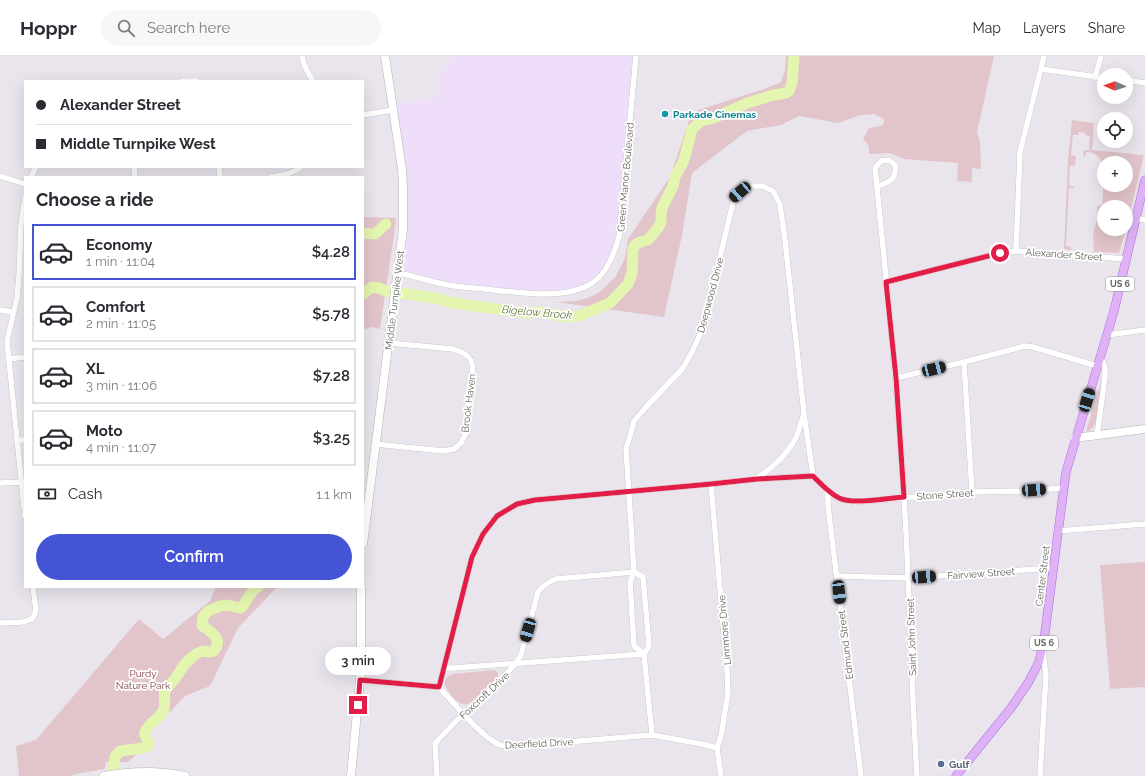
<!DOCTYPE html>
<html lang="en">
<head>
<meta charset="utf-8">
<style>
	:root { --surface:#fff; --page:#f7f7f7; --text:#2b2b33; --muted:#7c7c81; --line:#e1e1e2; --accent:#4454d5 }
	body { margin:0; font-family:Raleway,sans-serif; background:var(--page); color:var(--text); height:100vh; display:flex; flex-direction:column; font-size:15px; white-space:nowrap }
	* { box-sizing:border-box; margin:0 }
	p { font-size:13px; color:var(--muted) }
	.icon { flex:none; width:22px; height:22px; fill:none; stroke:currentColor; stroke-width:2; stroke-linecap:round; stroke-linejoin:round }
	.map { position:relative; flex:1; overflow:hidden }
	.sheet { position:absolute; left:24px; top:120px; width:340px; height:412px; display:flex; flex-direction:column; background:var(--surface); border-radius:0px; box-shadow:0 4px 16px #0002 }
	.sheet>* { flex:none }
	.hud { position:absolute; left:24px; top:24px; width:340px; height:88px; border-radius:0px; box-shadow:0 4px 16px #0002; display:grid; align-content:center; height:88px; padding:0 12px; background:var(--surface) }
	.needle { width:26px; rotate:272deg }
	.buttons { position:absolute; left:1097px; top:12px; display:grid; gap:8px }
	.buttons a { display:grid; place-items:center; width:36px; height:36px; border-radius:50%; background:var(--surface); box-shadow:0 4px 16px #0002; font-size:20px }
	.end { position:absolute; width:18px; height:18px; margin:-9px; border:5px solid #e11d48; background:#fff; box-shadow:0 0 0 2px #fff }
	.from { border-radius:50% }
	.bubble { position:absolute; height:28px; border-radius:14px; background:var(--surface); box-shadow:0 4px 16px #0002; font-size:13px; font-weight:600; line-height:28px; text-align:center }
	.car { position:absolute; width:12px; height:24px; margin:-12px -6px; border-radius:5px; box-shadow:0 0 3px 1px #0007; background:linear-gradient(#222 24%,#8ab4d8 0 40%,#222 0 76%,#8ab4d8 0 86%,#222 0) }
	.hud b { display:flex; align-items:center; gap:14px; height:38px; font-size:15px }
	.hud b+b { border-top:1px solid var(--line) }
	.hud i { width:10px; height:10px; background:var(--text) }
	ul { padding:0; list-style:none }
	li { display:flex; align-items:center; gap:12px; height:56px; margin:0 8px 6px; padding:0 4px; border:2px solid var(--line); border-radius:0px }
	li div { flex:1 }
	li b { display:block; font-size:15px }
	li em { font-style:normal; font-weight:600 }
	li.on { border-color:var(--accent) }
	li>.icon { width:36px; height:36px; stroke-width:1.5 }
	h2 { padding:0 12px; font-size:18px; line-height:48px }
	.pay { display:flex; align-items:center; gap:10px; height:44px; padding:0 12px; font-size:15px }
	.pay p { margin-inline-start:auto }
	.cta { display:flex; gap:8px; margin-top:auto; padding:8px 12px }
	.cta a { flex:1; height:46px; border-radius:24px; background:var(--accent); color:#fff; font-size:16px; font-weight:600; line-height:46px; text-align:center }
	header { display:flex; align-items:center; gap:24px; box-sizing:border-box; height:56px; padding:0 20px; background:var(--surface); border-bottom:1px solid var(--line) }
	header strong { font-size:19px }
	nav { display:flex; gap:22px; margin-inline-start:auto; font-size:14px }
	.search { width:280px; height:36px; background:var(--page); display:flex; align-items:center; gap:10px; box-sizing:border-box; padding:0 14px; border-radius:22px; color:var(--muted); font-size:15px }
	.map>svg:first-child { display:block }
	.commercial { fill:#eedefa }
	.green { fill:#e2c5ca }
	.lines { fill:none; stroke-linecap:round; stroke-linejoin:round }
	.river { stroke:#e3f5ae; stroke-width:11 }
	.minor-casing { stroke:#b3b6b0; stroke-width:6 }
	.secondary-casing { stroke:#b3b6b0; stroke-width:9 }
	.primary-casing { stroke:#aa6be1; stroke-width:9 }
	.minor { stroke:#fff; stroke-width:5.5 }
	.secondary { stroke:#fff; stroke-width:8 }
	.primary { stroke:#deb2f5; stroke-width:8 }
	.route { stroke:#e11d48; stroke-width:5 }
	.culture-dot { fill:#0f9aa8; stroke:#fff; stroke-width:1.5 }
	.service-dot { fill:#5c6f8a; stroke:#fff; stroke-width:1.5 }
	.labels { text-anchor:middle; stroke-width:3.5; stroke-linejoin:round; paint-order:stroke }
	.shield { fill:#fff; stroke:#90928e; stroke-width:1 }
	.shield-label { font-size:9px; font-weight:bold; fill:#61645d }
	.culture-label { font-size:10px; font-weight:bold; fill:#0d838f; stroke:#fff; text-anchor:start }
	.street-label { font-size:10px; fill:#61645d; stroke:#fff }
	.park-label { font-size:10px; fill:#803f48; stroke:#fff }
	.service-label { font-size:10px; font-weight:bold; fill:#4e5e75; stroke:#fff; text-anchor:start }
	.water-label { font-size:11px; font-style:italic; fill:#677c3c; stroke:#fff }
</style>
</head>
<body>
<header>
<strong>Hoppr</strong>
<div class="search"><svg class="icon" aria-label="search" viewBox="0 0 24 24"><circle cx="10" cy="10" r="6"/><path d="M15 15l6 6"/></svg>Search here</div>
<nav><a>Map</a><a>Layers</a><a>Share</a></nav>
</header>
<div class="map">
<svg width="1145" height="720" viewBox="0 0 1145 720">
	<rect width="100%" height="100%" fill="#eae5ed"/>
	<path class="commercial" d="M453,0h183l-17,181 -6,18 -20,28 -30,10 -115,-8 -50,-12 6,-62 -12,-107 40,-5 4,-2 2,-3 2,-20 4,-7z"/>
	<g class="green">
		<path d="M786,0h208l-17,76 3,10 1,27 -9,-1v14l-15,-1 1,-18 -54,-4 -14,-6 -21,1v-8l-6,-7 6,-11 14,-3 1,-6 -10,-5 -13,1 -23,8 -39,-7 -18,9 -34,6 -55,42 -10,62 -18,82 -108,-15 21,-1 13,-4 11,-6 15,-15 9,-18 3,-19 42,-62 22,-65 72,-23 17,-7 4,-12z"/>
		<path d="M1072,64l22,3 -2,27 52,5 -18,74v-22h-22v22h22l-7,24 -25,-1 -1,-18 4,-15v-13l5,-1 2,-30v10h22v-22h-22v9c-1,-11 -6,-20 -18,-20l-1,4h-2l1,-6h5l1,-14 -4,-1 -1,-2 -6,-1 -1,3h-5l-2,20 5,1 -1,9 -5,1 -1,19 5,2v1h-5l-3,58 5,1v3l-7,-1 4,-88z"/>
		<path d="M363,161l33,1 -2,17 -14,94 -9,-2 -8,3z"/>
		<path d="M1104,317l-8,48c-2,5 -4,10 -10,10z"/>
		<path d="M1145,506v125l-35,2 -10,-124z"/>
		<path d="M216,531h61l-39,41 -28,58 -25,10 -14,15 -24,16 8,17 -17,9 -10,9h-22l-1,7 -24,4 -12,3h-50l-3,-30 20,-6 103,-121 24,20 47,-38z"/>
		<path d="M494,614l4,3v4l-28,26c-3,1 -4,2 -7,1 -4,0 -7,-4 -10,-7 -7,-8 -14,-18 0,-23z"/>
	</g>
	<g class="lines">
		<g class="river">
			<path d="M363,177l12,1 11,-10"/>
			<path d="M363,238l9,-7 7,1 7,3 49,7 18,5 74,10 13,-1 27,5 12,-1 31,-13 18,-19 4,-11 1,-24 2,-4 5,-3 8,-2 10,-12 3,-6v-7l1,-7 11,-22 2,-9 9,-17 8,-31 9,-8 13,-3 33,-15 27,-8 12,-2 3,-2 3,-8 2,-27"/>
			<path d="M112,720l3,-19 5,-6 23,-3 5,-2 1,-3c-2,-4 -5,-7 -4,-11 4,-10 16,-14 19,-23 2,-6 -1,-13 1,-19 2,-3 6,-6 8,-9 6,-6 8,-14 15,-20 3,-3 7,-7 12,-9 7,-3 13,5 17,-7 3,-9 -10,-15 -15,-20l1,-8 5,-6 12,-5 7,-1 13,3 2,-1 12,-18 4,-2"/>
		</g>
		<g class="minor-casing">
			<g id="minor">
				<path d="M302,0c1,9 6,17 11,25"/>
				<path d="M1041,13l63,9"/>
				<path d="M1095,21l6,-21"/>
				<path d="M1126,24l19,3"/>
				<path d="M182,25h15"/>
				<path d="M363,59l30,-5"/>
				<path d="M134,111l1,10"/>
				<path d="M219,111l1,10"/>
				<path d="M0,120l25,8"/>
				<path d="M31,121l5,-10"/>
				<path d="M270,121c10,-1 23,-3 31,-10"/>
				<path d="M877,131c12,-6 20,-6 18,-22l-6,-5 -8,1 -6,7c11,110 23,219 29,329 6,93 7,186 13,279"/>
				<path d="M25,141l-4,27 -2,51 -2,23 -10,43 18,176"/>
				<path d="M1136,162l9,2"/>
				<path d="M1016,195l4,-99 24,-96"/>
				<path d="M398,217c17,3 33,9 50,12 12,2 24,3 36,4 31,3 81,12 108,-6 15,-9 22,-30 27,-46l17,-181"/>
				<path d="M886,226l114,-29 16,-2 110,8"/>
				<path d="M0,254l13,2"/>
				<path d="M1107,279l38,-5"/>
				<path d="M8,303l17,-2"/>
				<path d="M964,306l8,130"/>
				<path d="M896,322l68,-16 61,-16 8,1 64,19"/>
				<path d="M1097,379l8,-58v-9l-5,-13"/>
				<path d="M17,384h8"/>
				<path d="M375,388l68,7 11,-2 7,-6 4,-8c2,-14 11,-65 6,-75 -4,-7 -12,-9 -18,-11l-64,-6"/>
				<path d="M813,420l15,15 12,8 15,3 117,-10 51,-1 40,-3"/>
				<path d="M757,422c14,-9 27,-21 36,-35 5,-7 7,-18 10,-27"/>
				<path d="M0,427l22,-1"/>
				<path d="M711,428l16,186 1,23 -7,43 -4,12 4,28"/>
				<path d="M828,435v15l33,270"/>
				<path d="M1057,475l88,-7"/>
				<path d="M634,516l9,5 6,69 -5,8 8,81"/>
				<path d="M837,520l72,2 144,-10"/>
				<path d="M0,567l23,-1 9,-3 4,-8 -3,-24"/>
				<path d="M644,598l-10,-8 -4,-64 4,-10 -8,-123 4,-13 4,-15 13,-15 36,-38 10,-18 11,-25 30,-127 13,-12h15l11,5 7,13 5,36 19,174 9,62"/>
				<path d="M444,612h9l191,-14"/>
				<path d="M360,624l79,7c15,16 42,50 61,58 6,2 13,1 19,1l133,-11 50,9 15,4"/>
				<path d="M439,631l33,-130 11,-23 14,-18 20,-12 18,-4 176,-16 46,-5 56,-3"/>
				<path d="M437,720l-2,-32 3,-4c11,-12 23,-24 35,-35 17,-16 36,-30 48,-50l17,-63c5,-7 10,-10 18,-13l78,-7"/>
				<path d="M1040,720l6,-100 -3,-26"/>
			</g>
		</g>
		<g class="secondary-casing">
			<g id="secondary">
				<path d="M1075,382l70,-9"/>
				<path d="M363,488l40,-315v-41l-1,-19 -17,-113"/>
				<path d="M104,720c27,-5 54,-6 81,0"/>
				<path d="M351,720l10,-106v-83"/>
			</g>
		</g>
		<g class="primary-casing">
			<path id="primary" d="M956,720l55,-68 17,-25 11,-21 5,-22 22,-168 48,-161 31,-131"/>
		</g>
		<use href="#minor" class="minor"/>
		<use href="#secondary" class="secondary"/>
		<use href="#primary" class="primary"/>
	</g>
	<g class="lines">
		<path class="route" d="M358,649l2,-25 79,7 33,-130 11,-23 14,-18 20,-12 18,-4 176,-16 46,-5 56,-3c8,8 16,17 26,22 14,7 49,0 65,-1l-8,-119 -10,-96 114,-29"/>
	</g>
	<circle class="culture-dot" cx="665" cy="58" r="4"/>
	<circle class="service-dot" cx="941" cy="708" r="4"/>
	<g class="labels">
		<g class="shield">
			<rect x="1106" y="221" width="28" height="14" rx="3"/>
			<rect x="1030" y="580" width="28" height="14" rx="3"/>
		</g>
		<g class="shield-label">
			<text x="1120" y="231">US 6</text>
			<text x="1044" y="590">US 6</text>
		</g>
		<g class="culture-label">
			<text x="673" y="62">Parkade Cinemas</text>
		</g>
		<g class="street-label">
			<text transform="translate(625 121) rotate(-85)" y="4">Green Manor Boulevard</text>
			<text transform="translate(1064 198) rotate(4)" y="4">Alexander Street</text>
			<text transform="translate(710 239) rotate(-75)" y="4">Deepwood Drive</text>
			<text transform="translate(394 244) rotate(-83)" y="4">Middle Turnpike West</text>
			<text transform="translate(468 347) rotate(-83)" y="4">Brook Haven</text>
			<text transform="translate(945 438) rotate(-4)" y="4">Stone Street</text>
			<text transform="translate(981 517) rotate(-4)" y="4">Fairview Street</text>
			<text transform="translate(1042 520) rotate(-83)" y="4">Center Street</text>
			<text transform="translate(724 574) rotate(-95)" y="4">Linnmore Drive</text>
			<text transform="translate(911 581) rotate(-92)" y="4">Saint John Street</text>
			<text transform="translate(845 589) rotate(-97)" y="4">Edmund Street</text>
			<text transform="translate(484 639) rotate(-43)" y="4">Foxcroft Drive</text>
			<text transform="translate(539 687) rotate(-3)" y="4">Deerfield Drive</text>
		</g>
		<g class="park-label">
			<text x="143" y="621">Purdy<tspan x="143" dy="12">Nature Park</tspan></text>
		</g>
		<g class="service-label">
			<text x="949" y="712">Gulf</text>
		</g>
		<g class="water-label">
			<text transform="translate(537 256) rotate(5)" y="4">Bigelow Brook</text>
		</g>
	</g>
</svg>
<div class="buttons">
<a><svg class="needle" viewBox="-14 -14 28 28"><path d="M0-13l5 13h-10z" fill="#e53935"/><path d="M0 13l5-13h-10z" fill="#7c7c81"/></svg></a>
<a><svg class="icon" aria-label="locate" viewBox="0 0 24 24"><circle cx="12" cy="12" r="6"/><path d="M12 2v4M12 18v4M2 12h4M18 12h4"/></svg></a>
<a>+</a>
<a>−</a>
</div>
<i class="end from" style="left:1000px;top:197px"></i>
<i class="end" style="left:358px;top:649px"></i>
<div class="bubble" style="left:325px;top:591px;width:66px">3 min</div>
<i class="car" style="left:740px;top:136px;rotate:229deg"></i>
<i class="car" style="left:934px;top:313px;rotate:76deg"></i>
<i class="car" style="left:1087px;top:344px;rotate:17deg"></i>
<i class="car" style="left:1034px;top:434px;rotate:86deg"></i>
<i class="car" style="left:924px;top:521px;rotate:86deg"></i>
<i class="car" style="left:839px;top:536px;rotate:173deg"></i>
<i class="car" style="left:528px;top:574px;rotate:196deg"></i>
<div class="hud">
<b><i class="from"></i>Alexander Street</b>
<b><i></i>Middle Turnpike West</b>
</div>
<section class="sheet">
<h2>Choose a ride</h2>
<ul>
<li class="on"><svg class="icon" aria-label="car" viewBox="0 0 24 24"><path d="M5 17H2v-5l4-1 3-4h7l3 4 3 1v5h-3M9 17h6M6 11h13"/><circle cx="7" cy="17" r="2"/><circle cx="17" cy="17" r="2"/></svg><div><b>Economy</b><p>1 min · 11:04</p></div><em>$4.28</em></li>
<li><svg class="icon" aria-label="car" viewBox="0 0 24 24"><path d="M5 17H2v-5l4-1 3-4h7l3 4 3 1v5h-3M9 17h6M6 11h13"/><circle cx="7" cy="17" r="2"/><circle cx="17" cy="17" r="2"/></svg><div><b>Comfort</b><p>2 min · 11:05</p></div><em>$5.78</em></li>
<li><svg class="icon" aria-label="car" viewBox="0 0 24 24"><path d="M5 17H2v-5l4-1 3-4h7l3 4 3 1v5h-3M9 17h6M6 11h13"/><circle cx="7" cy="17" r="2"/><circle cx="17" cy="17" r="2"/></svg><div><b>XL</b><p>3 min · 11:06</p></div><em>$7.28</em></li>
<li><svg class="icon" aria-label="car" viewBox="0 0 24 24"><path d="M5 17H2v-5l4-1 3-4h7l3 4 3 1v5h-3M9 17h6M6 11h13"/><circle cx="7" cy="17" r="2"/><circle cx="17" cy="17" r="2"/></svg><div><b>Moto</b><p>4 min · 11:07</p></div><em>$3.25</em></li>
</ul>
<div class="pay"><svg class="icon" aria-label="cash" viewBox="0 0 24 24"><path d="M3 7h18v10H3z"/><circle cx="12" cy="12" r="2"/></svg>Cash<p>1.1 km</p></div>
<div class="cta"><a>Confirm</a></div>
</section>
</div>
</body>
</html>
